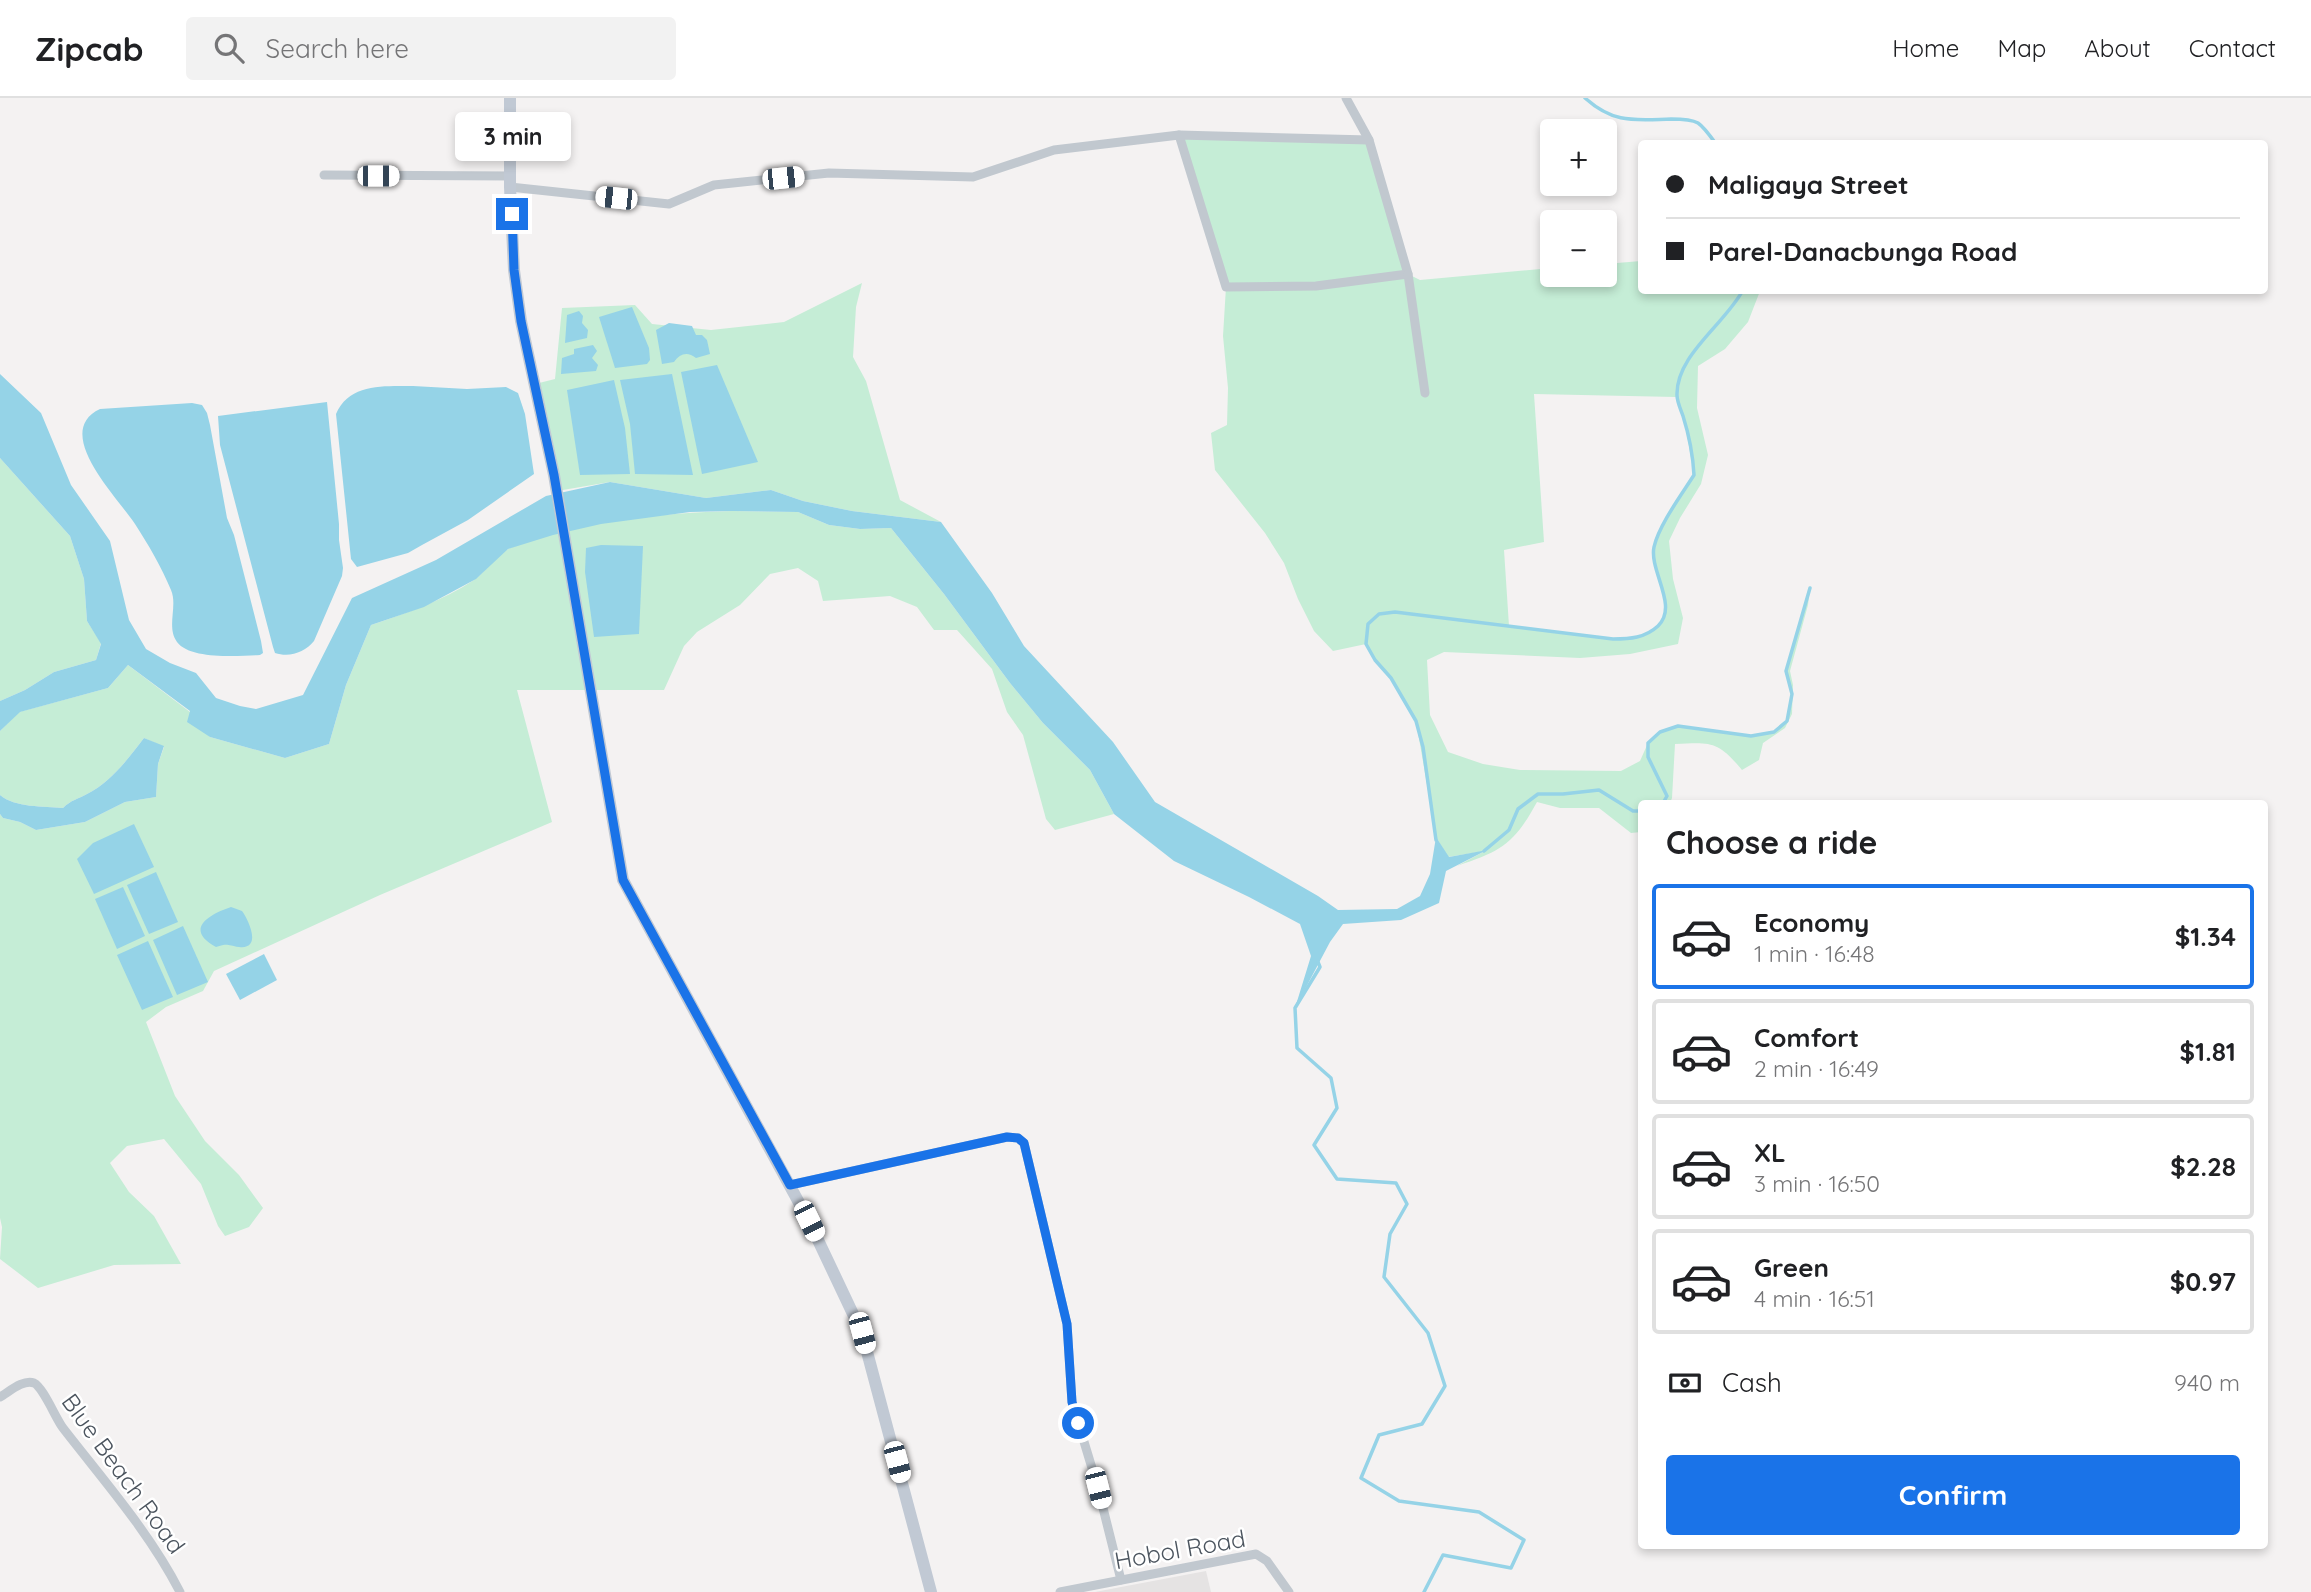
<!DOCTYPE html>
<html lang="en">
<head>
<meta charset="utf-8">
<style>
	:root { --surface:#fff; --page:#f2f2f2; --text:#202124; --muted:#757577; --line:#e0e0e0; --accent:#1a73e8 }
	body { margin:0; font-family:Quicksand,sans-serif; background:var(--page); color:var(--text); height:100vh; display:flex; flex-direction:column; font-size:26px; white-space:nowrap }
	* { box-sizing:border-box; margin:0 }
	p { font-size:23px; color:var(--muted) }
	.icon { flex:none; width:38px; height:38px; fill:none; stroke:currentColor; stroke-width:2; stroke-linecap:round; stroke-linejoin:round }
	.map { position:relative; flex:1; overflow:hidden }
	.panel { position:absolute; left:1638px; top:702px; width:630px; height:749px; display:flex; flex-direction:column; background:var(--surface); border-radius:7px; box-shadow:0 4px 10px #0003 }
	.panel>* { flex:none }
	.top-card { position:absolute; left:1638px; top:42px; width:630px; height:154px; border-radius:7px; box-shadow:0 4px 10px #0003; display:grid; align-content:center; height:154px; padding:0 28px; background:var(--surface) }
	.buttons { position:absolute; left:1540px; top:21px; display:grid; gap:14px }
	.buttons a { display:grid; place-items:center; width:77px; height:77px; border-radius:7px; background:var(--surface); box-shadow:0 4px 10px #0003; font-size:35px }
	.end { position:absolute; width:32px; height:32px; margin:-16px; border:9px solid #1a73e8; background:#fff; box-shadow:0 0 0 4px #fff }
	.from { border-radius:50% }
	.bubble { position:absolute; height:49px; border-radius:7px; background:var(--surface); box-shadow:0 4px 10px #0003; font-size:23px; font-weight:700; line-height:49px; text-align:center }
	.car { position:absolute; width:21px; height:42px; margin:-21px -10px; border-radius:9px; box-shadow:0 0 5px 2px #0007; background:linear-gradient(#fff 24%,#345 0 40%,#fff 0 76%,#345 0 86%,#fff 0) }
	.top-card b { display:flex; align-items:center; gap:24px; height:66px; font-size:26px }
	.top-card b+b { border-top:2px solid var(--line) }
	.top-card i { width:18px; height:18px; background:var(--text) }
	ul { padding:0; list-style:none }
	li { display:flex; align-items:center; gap:21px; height:105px; margin:0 14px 10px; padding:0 14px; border:4px solid var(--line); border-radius:7px }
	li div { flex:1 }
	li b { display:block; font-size:26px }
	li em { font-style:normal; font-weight:700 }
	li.on { border-color:var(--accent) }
	li>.icon { width:63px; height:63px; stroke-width:1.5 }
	h2 { padding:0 28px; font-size:32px; line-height:84px }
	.pay { display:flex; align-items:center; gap:18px; height:77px; padding:0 28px; font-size:26px }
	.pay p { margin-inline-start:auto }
	.primary-button { display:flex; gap:14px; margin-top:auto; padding:14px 28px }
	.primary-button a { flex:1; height:80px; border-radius:7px; background:var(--accent); color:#fff; font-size:28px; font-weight:700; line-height:80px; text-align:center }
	header { display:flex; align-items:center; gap:42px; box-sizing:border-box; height:98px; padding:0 35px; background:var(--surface); border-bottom:2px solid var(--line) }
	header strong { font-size:33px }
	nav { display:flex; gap:38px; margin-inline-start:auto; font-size:24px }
	.search { width:490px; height:63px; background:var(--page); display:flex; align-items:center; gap:18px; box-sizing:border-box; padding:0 24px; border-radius:7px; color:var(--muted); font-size:26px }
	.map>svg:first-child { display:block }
	.education { fill:#e5e3e3 }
	.green { fill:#c5edd6; fill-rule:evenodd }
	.water { fill:#95d3e7 }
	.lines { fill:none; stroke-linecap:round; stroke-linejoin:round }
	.stream { stroke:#95d3e7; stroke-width:3.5 }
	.street { stroke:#c1c8cf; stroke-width:9 }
	.secondary { stroke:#c1c9d4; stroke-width:12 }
	.route { stroke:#1a73e8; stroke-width:9 }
	.labels { text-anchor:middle; stroke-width:5; stroke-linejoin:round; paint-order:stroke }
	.street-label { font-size:24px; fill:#4b545e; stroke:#fff }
</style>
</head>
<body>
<header>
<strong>Zipcab</strong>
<div class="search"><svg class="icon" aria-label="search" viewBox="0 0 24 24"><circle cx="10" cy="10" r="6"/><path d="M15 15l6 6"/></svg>Search here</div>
<nav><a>Home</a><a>Map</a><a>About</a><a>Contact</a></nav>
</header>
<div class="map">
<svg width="2311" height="1494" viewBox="0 0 2311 1494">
	<rect width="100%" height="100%" fill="#f4f2f2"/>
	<path class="education" d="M1206,1473l5,21h-116l26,-5z"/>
	<g class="green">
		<path d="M1179,37l190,5 39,134 12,6 132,-12v7h53v-11l36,-3 1,29 118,1 -12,31 -23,27 -27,17 -1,42 11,47 -7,29 -21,34 -11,23 4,38 10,39 -5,26 -48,10 -50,4 -136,-6 -17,8 3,55 18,37 35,12 37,6 101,1 19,-10 8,-18 12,-11 18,-6 73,10 23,-4 13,-11 5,-27 -6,-23 24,-83 -2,17 -18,66 3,14 -1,29 -7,14 -22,15 -4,17 -17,10c-24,-29 -30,-28 -67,-26l-3,54 -2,5h-28l-1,29 -10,1 -32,-25h-39l-23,-6c-23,42 -35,49 -80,64l28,-15 -37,6 -12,-20 -20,-116 -25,-43 -16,-18 -9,-16 -33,7 -19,-20 -16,-32 -14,-36 -19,-30 -50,-63 -4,-37 16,-8 1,-37 -5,-52 3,-49zM1534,296l142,3 8,21 10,57c-12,20 -35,50 -40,72 -5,24 25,59 4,79 -13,12 -28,14 -46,13l-103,-13 -5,-76 40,-8z"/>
		<path d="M862,185l-6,24 -3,50 13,24 34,119 41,22 -89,-11 -49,-10 -32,-11 -65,8 -96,-16 -53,9 -22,-107 20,-5 7,-71 73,-3 17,19 59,6 73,-8z"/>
		<path d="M0,360l70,78 14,43 3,42 14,22 -5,17 -42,12 -29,18 -25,11z"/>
		<path d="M732,413l66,1 31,13 31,4 31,-1 53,66 66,89 33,40 47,47 24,44 -59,16 -9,-11 -23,-84 -16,-23 -15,-43 -35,-39h-23l-17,-23 -27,-11 -67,5 -5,-20 -20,-13 -28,6 -30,31 -43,27 -13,14 -20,44h-147l35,132 -172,73 -166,76 -11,20 -37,16 -20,15 29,74 30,45 34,34 24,33 -14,19 -24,9 -7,-10 -17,-42 -37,-45 -37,7 -17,17 19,29 25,24 27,48 -67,1 -76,23 -38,-29 2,-32 -2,-9v-404l3,4 17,4 16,8 49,-8 40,-20 31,-5 2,-33 6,-17 -20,-9c-16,21 -33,44 -57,56 -9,5 -16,6 -24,14 -19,-2 -48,0 -63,-13v-64l19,-19 89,-24 20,-23 62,47 20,25 75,21 44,-14 17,-59 25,-60c36,-12 71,-24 103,-45 13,-9 22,-26 36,-32 62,-27 155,-35 222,-37z"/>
	</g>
	<g class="water">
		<path d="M632,209l17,41 1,12 -3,4 -32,4 -16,-51z"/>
		<path d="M579,213l4,5 -1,7 6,7 -1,8 -22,5 2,-28z"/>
		<path d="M669,225l23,3 4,9h6l5,5 3,14 -14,4c-9,-7 -16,-4 -22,4l-12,2 -6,-34z"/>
		<path d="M593,247l4,6 -5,7 6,7 -2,6 -35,3 1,-16 12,-4v-5z"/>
		<path d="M717,267l41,97 -56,12 -21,-102z"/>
		<path d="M0,276l41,39 30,72 39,56 19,79 17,29 24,14 26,10 20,25 24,8 16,3 47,-14 49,-97 84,-38 110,-64 64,-14 96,16 65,-8 32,11 49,10 89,11 51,71 32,53 89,96 42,60 163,94 20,14 59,-1 23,-13 10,-22 6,-37 13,20 38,-7 -41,21 -7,32 -38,17 -58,4 -13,18 -35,66 16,-52 -11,-32 -51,-27 -75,-36 -60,-47 -24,-44 -47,-47 -33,-40 -66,-89 -53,-66 -31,1 -31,-4 -31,-13 -66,-1 -42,1 -89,12 -48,11 -45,14 -32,30 -52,28 -53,18 -25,60 -17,59 -44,14 -75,-21 -23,-15 3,-11 -62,-46 -20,23 -88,24 -20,19v-30l25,-11 29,-18 42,-12 5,-16 -14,-23 -3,-42 -14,-43 -70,-78z"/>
		<path d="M672,276l21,101 -58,-1 -5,-50 -10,-44z"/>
		<path d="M614,282l11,48 5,46 -50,1 -13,-85z"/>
		<path d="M413,288l54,3 39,-2 12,6 7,21 9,60 -66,46 -46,25 -14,8 -51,14 -6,-8 -15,-145c13,-31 49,-28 77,-28z"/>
		<path d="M327,304l12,122v16l4,28 -1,8 -28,65c-9,11 -24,17 -39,12l-2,-6 -53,-202 -2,-29z"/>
		<path d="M192,305l10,2 5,8 3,12 17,93 7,17 27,106 2,12 -3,2c-20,1 -70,5 -83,-13 -11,-15 1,-36 -6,-52 -9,-22 -23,-46 -36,-66 -17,-26 -84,-92 -35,-115z"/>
		<path d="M601,447l42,1 -4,88 -45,3 -9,-65 1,-24z"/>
		<path d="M144,640l20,8 -6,18 -2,33 -31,5 -40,20 -49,8 -16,-8 -17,-4 -3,-4v-19c15,13 44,11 63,13 8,-8 15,-9 24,-14 24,-12 41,-35 57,-56z"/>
		<path d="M134,726l20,43 -60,27 -17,-35 16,-16z"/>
		<path d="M156,774l22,50 -29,12 -22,-49z"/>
		<path d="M123,789l22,49 -28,13 -22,-50z"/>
		<path d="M231,809l11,4c6,8 21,39 -3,36 -12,-2 -11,-4 -23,0 -33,-18 -6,-33 15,-40z"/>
		<path d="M183,828l25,56 -31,13 -24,-55z"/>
		<path d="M148,843l25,56 -31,13 -25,-55z"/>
		<path d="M264,856l13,26 -37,20 -14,-26z"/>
	</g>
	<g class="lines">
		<g class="stream">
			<path d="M1585,0c29,26 49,22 86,21 8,0 20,0 27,4 6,4 13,14 18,21"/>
			<path d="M1663,705l4,-7 -19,-39v-14l12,-11 18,-6 73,10 23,-4 13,-11 5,-27 -6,-23 24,-83"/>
			<path d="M1436,742l-13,-93 -7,-26 -25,-43 -16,-18 -9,-16 2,-20 11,-10 16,-2 218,27c17,0 32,-1 45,-13 21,-20 -9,-55 -4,-79 5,-22 28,-53 40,-72 -1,-19 -5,-40 -11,-59 -2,-6 -6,-14 -6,-21 -1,-40 48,-71 66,-105"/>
			<path d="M1484,753l25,-21 9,-21 20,-15h25l36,-4 34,21h9"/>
			<path d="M1318,864l2,5 -25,41 2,40 34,30 6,30 -23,37 23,34 59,4 11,21 -17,30 -6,43 44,56 17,53 -23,38 -43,11 -18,43 38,23 80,11 45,28 -13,28 -68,-13 -19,37"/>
		</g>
		<g class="street">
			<path d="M1179,37l47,152 90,-1 92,-12 -39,-134 -23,-42"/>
			<path d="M324,77l186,1"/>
			<path d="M510,89l159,17 45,-19 115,-12 144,4 81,-27 125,-15 190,5"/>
			<path d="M1408,176l17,119"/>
			<path d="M790,1087l217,-48 11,1 6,5 43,181 5,78 26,86 23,92"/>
			<path d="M0,1299c9,-5 23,-18 34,-14 9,4 22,36 29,45 41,53 87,105 117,164"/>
			<path d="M1060,1494l196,-38 11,7 22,31"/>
		</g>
		<path class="secondary" d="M510,0v89l4,83 7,51 33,154 69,405 186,341 53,112 69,259"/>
	</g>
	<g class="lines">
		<path class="route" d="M512,116l2,56 7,51 33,154 69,405 167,305 217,-48 11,1 6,5 43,181 5,78 6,21"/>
	</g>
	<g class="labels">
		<g class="street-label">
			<text transform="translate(123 1376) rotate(54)" y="8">Blue Beach Road</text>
			<text transform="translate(1180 1452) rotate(-10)" y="8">Hobol Road</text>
		</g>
	</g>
</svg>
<div class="buttons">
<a>+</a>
<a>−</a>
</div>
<i class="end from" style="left:1078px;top:1325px"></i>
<i class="end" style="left:512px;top:116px"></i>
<div class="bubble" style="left:455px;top:14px;width:116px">3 min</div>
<i class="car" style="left:378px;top:78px;rotate:90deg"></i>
<i class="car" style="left:783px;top:80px;rotate:84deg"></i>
<i class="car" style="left:616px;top:100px;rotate:276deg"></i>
<i class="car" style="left:809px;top:1123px;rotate:154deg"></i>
<i class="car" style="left:862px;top:1235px;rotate:165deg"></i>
<i class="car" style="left:897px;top:1364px;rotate:165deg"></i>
<i class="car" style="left:1098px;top:1390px;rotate:166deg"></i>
<div class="top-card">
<b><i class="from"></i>Maligaya Street</b>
<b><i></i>Parel-Danacbunga Road</b>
</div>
<section class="panel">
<h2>Choose a ride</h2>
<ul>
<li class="on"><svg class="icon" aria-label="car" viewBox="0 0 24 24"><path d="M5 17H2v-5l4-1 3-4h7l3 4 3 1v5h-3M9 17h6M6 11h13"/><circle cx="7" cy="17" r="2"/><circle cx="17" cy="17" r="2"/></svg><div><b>Economy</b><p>1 min · 16:48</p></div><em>$1.34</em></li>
<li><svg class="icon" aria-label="car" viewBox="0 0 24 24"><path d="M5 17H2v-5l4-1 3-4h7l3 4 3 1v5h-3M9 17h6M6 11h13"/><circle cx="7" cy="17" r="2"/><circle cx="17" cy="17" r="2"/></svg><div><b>Comfort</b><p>2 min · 16:49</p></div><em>$1.81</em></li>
<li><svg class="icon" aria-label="car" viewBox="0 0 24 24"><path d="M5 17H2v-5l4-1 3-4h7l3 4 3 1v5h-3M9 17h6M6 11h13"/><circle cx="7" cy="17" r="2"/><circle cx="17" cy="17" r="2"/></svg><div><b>XL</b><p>3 min · 16:50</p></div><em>$2.28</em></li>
<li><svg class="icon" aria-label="car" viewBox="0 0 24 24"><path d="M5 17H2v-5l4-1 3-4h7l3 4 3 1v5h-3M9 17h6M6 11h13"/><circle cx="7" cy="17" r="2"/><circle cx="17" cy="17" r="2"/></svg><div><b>Green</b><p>4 min · 16:51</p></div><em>$0.97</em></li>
</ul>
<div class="pay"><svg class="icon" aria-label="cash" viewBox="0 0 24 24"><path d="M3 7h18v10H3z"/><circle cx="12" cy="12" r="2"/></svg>Cash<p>940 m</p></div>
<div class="primary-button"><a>Confirm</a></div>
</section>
</div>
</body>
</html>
